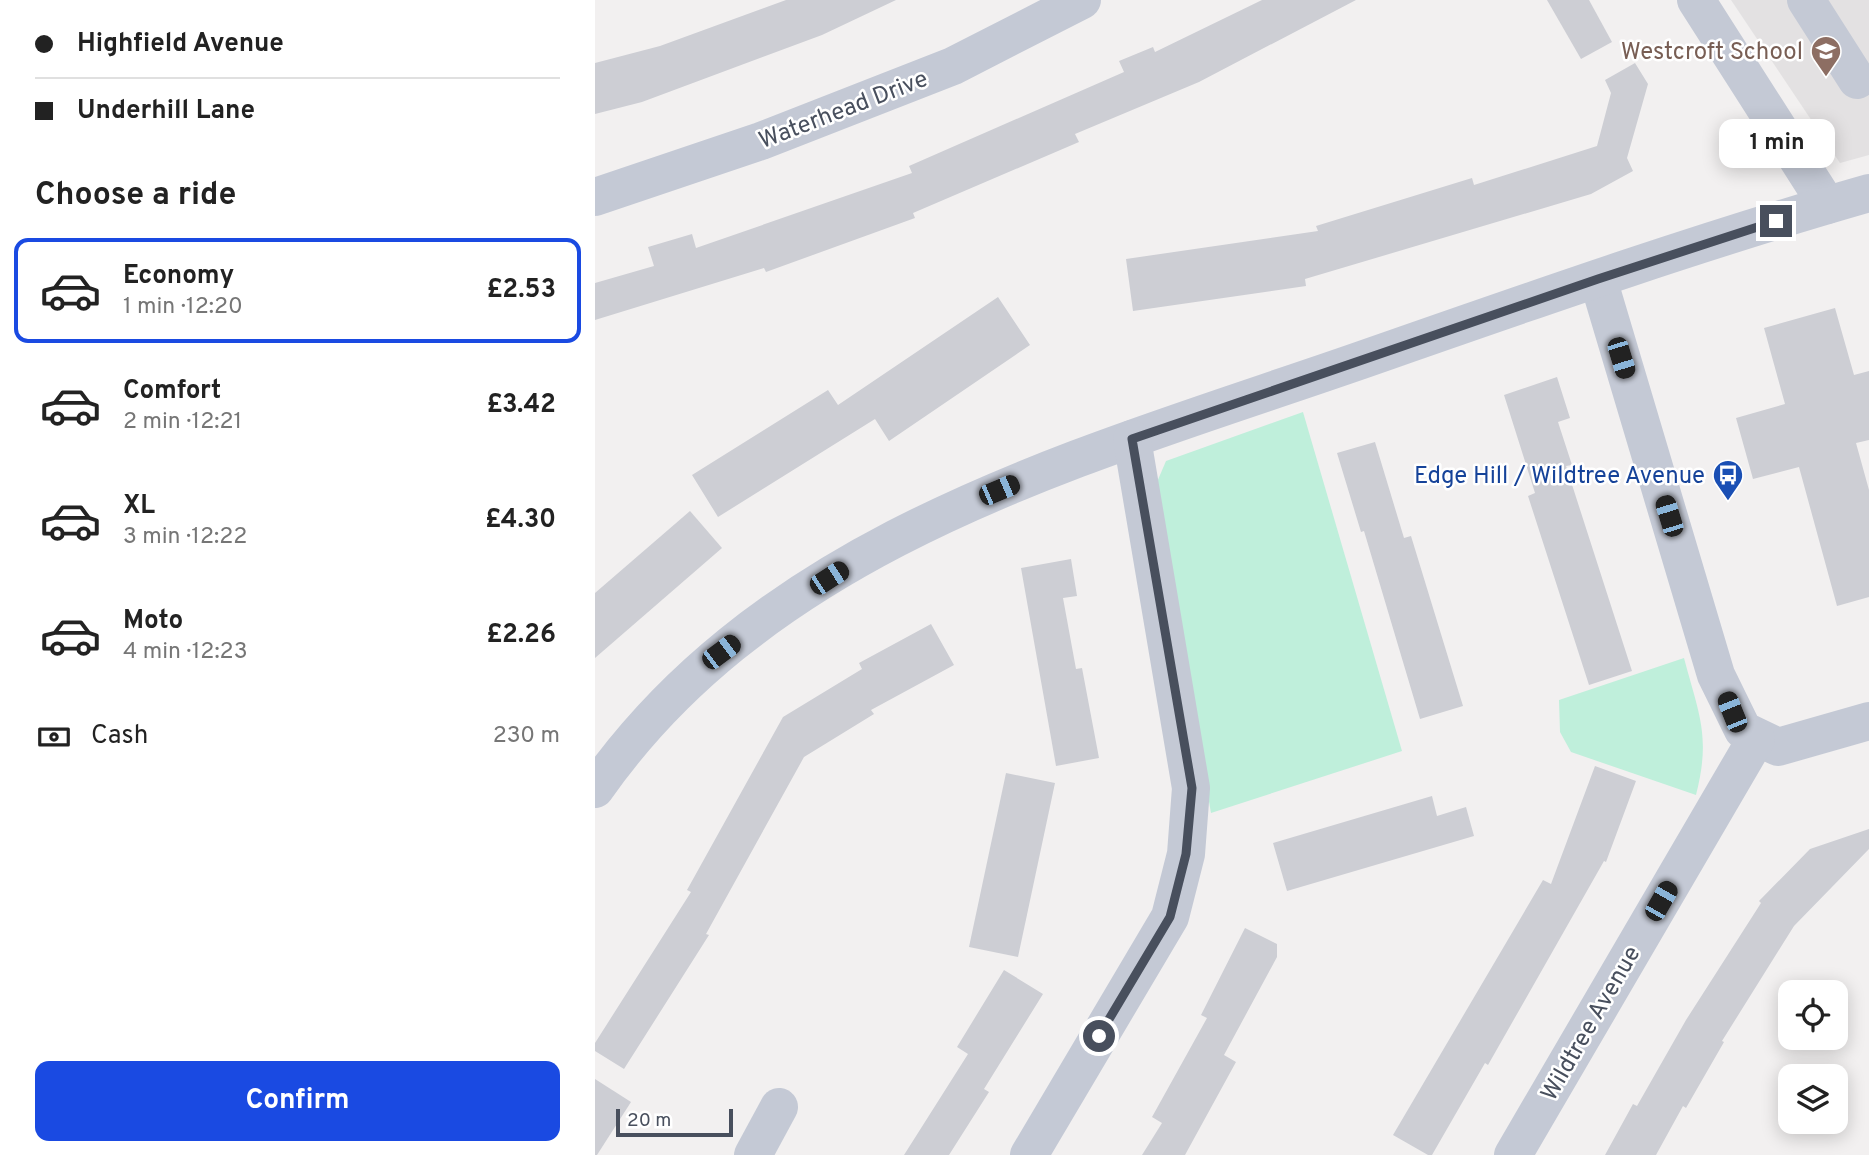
<!DOCTYPE html>
<html lang="en">
<head>
<meta charset="utf-8">
<style>
	:root { --surface:#fff; --page:#f6f6f6; --text:#222; --muted:#767676; --line:#e0e0e0; --accent:#1a4ae2 }
	body { margin:0; font-family:Overpass,sans-serif; background:var(--page); color:var(--text); height:100vh; display:flex; flex-direction:column; font-size:26px; white-space:nowrap }
	* { box-sizing:border-box; margin:0 }
	p { font-size:23px; color:var(--muted) }
	.icon { flex:none; width:38px; height:38px; fill:none; stroke:currentColor; stroke-width:2; stroke-linecap:round; stroke-linejoin:round }
	.map { position:relative; flex:1; overflow:hidden }
	.drawer { display:flex; flex-direction:column; background:var(--surface); width:595px }
	.drawer>* { flex:none }
	.hud { display:grid; align-content:center; height:154px; padding:0 35px; background:var(--surface) }
	.controls { position:absolute; left:1183px; top:980px; display:grid; gap:14px }
	.controls a { display:grid; place-items:center; width:70px; height:70px; border-radius:14px; background:var(--surface); box-shadow:0 4px 18px #0003; font-size:35px }
	.scale { position:absolute; left:21px; bottom:18px; width:117px; box-sizing:border-box; padding-left:7px; border:4px solid #484f5d; border-top:0; font-size:19px; line-height:24px; white-space:nowrap; color:#484f5d; -webkit-text-stroke:5px #fff; paint-order:stroke }
	.end { position:absolute; width:32px; height:32px; margin:-16px; border:9px solid #484f5d; background:#fff; box-shadow:0 0 0 4px #fff }
	.from { border-radius:50% }
	.bubble { position:absolute; height:49px; border-radius:14px; background:var(--surface); box-shadow:0 4px 18px #0003; font-size:23px; font-weight:700; line-height:49px; text-align:center }
	.car { position:absolute; width:21px; height:42px; margin:-21px -10px; border-radius:9px; box-shadow:0 0 5px 2px #0007; background:linear-gradient(#222 24%,#8ab4d8 0 40%,#222 0 76%,#8ab4d8 0 86%,#222 0) }
	.hud b { display:flex; align-items:center; gap:24px; height:66px; font-size:26px }
	.hud b+b { border-top:2px solid var(--line) }
	.hud i { width:18px; height:18px; background:var(--text) }
	ul { padding:0; list-style:none }
	li { display:flex; align-items:center; gap:21px; height:105px; margin:0 14px 10px; padding:0 21px; border:4px solid transparent; border-radius:14px }
	li div { flex:1 }
	li b { display:block; font-size:26px }
	li em { font-style:normal; font-weight:700 }
	li.selected { border-color:var(--accent) }
	li>.icon { width:63px; height:63px; stroke-width:1.5 }
	h2 { padding:0 35px; font-size:32px; line-height:84px }
	.pay { display:flex; align-items:center; gap:18px; height:77px; padding:0 35px; font-size:26px }
	.pay p { margin-inline-start:auto }
	.button { display:flex; gap:14px; margin-top:auto; padding:14px 35px }
	.button a { flex:1; height:80px; border-radius:14px; background:var(--accent); color:#fff; font-size:28px; font-weight:700; line-height:80px; text-align:center }
	main { display:flex; flex:1; min-height:0 }
	.map>svg:first-child { display:block }
	.education { fill:#e3e1e2 }
	.green { fill:#bfefdb }
	.building { fill:#cdced4 }
	.lines { fill:none; stroke-linecap:round; stroke-linejoin:round }
	.minor { stroke:#c4c9d5; stroke-width:38 }
	.route { stroke:#484f5d; stroke-width:9 }
	.labels { text-anchor:middle; stroke-width:5; stroke-linejoin:round; paint-order:stroke }
	.education-label { font-size:24px; fill:#785e54; stroke:#fff; text-anchor:end }
	.street-label { font-size:24px; fill:#484f5d; stroke:#fff }
	.transit-label { font-size:24px; fill:#164399; stroke:#fff; text-anchor:end }
</style>
</head>
<body>
<main>
<section class="drawer">
<div class="hud">
<b><i class="from"></i>Highfield Avenue</b>
<b><i></i>Underhill Lane</b>
</div>
<h2>Choose a ride</h2>
<ul>
<li class="selected"><svg class="icon" aria-label="car" viewBox="0 0 24 24"><path d="M5 17H2v-5l4-1 3-4h7l3 4 3 1v5h-3M9 17h6M6 11h13"/><circle cx="7" cy="17" r="2"/><circle cx="17" cy="17" r="2"/></svg><div><b>Economy</b><p>1 min · 12:20</p></div><em>£2.53</em></li>
<li><svg class="icon" aria-label="car" viewBox="0 0 24 24"><path d="M5 17H2v-5l4-1 3-4h7l3 4 3 1v5h-3M9 17h6M6 11h13"/><circle cx="7" cy="17" r="2"/><circle cx="17" cy="17" r="2"/></svg><div><b>Comfort</b><p>2 min · 12:21</p></div><em>£3.42</em></li>
<li><svg class="icon" aria-label="car" viewBox="0 0 24 24"><path d="M5 17H2v-5l4-1 3-4h7l3 4 3 1v5h-3M9 17h6M6 11h13"/><circle cx="7" cy="17" r="2"/><circle cx="17" cy="17" r="2"/></svg><div><b>XL</b><p>3 min · 12:22</p></div><em>£4.30</em></li>
<li><svg class="icon" aria-label="car" viewBox="0 0 24 24"><path d="M5 17H2v-5l4-1 3-4h7l3 4 3 1v5h-3M9 17h6M6 11h13"/><circle cx="7" cy="17" r="2"/><circle cx="17" cy="17" r="2"/></svg><div><b>Moto</b><p>4 min · 12:23</p></div><em>£2.26</em></li>
</ul>
<div class="pay"><svg class="icon" aria-label="cash" viewBox="0 0 24 24"><path d="M3 7h18v10H3z"/><circle cx="12" cy="12" r="2"/></svg>Cash<p>230 m</p></div>
<div class="button"><a>Confirm</a></div>
</section>
<div class="map">
<svg width="1274" height="1155" viewBox="0 0 1274 1155">
	<rect width="100%" height="100%" fill="#f2f0f0"/>
	<path class="education" d="M1136,0h138v155l-29,8z"/>
	<g class="green">
		<path d="M708,412l99,339 -191,62 -57,-324 12,-28z"/>
		<path d="M1089,658c15,57 27,78 12,137l-125,-43 -11,-20 -1,-32z"/>
	</g>
	<g class="building">
		<path d="M191,0h110l-74,35 -180,67 -47,12v-51l65,-17z"/>
		<path d="M667,0h94l-157,82 -124,52 4,8 -166,71 2,5 -149,54 -2,-4 -169,52v-37l59,-17 -6,-19 44,-13 4,14 216,-75 -3,-7 215,-94 -5,-11 34,-14 2,5z"/>
		<path d="M952,0h42l23,42 -31,17z"/>
		<path d="M1040,63l13,21 -21,74 6,13 -42,23 -286,85 1,7 -173,25 -7,-52 192,-28 -2,-5 156,-48 2,7 123,-39 14,-53 -6,-13z"/>
		<path d="M403,297l32,48 -141,96 -14,-22 -157,98 -26,-42 136,-85 10,15z"/>
		<path d="M1240,308l19,67 15,-4v69l-13,3 13,47v107l-32,9 -38,-139 -46,12 -17,-61 49,-14 -21,-76z"/>
		<path d="M962,377l13,41 -12,4 14,43 -6,1 66,205 -43,14 -61,-189 7,-3 -31,-98z"/>
		<path d="M780,442l29,96 7,-2 52,170 -43,13 -56,-188 -3,1 -24,-79z"/>
		<path d="M95,511l32,37 -127,110v-65z"/>
		<path d="M476,559l6,37 -14,2 13,71 6,-1 17,90 -43,8 -35,-198z"/>
		<path d="M336,624l23,41 -83,45 3,4 -70,43 -98,177 3,1 -85,134 -29,-18v-8l96,-151 -4,-2 96,-173 79,-48 -3,-6z"/>
		<path d="M1000,766l41,15 -30,81 -2,-1 -116,204 -3,-2 -53,92h-4l-35,-20 150,-255 8,4z"/>
		<path d="M411,773l49,10 -37,174 -49,-10z"/>
		<path d="M837,796l5,20 29,-9 8,29 -187,55 -14,-48z"/>
		<path d="M1274,829v20l-75,77 -72,115 2,1 -38,66 -3,-2 -27,49h-51l28,-51 4,2 49,-86 75,-117 -2,-2 51,-52z"/>
		<path d="M650,928l32,16v13l-53,98 12,7 -51,93h-43l20,-32 -10,-6 55,-99 -6,-3z"/>
		<path d="M409,970l39,24 -59,95 5,3 -40,63h-45l64,-101 -11,-7z"/>
		<path d="M0,1079l36,23 -34,53h-2z"/>
	</g>
	<g class="lines">
		<g class="minor">
			<path d="M1101,0l131,205"/>
			<path d="M1211,0l51,80"/>
			<path d="M0,197l166,-56 192,-75 129,-66"/>
			<path d="M1003,279l118,396 27,55 35,17 91,-26"/>
			<path d="M0,789c175,-249 483,-331 755,-425 172,-60 344,-121 519,-171"/>
			<path d="M158,1155l26,-48"/>
			<path d="M434,1155l141,-238 16,-63 5,-66 -59,-349"/>
			<path d="M918,1155l243,-416"/>
		</g>
	</g>
	<g class="lines">
		<path class="route" d="M504,1036l71,-119 16,-63 6,-66 -60,-349 466,-160 178,-58"/>
	</g>
	<defs>
		<g id="school-pin" transform="scale(1.575)"><path d="M0 17L-7.5 6A9.5 9.5 0 1 1 7.5 6Z" fill="#8d6e63" stroke="#fff"/><path d="M0-5L7-2L0 1L-7-2ZM-4 1L0 2.5L4 1V4Q0 6-4 4Z" fill="#fff"/></g>
		<g id="bus-pin" transform="scale(1.575)"><path d="M0 17L-7.5 6A9.5 9.5 0 1 1 7.5 6Z" fill="#1a4fb4" stroke="#fff"/><path d="M-5-6H5V4H4V6H2V4H-2V6H-4V4H-5ZM-3.5-4V0h7V-4ZM-3.5 1.2v1.5H-2V1.2ZM2 1.2v1.5H3.5V1.2Z" fill="#fff"/></g>
	</defs>
	<g fill-rule="evenodd">
		<use href="#school-pin" x="1231" y="51"/>
		<use href="#bus-pin" x="1133" y="475"/>
	</g>
	<g class="labels">
		<g class="education-label">
			<text x="1208" y="59">Westcroft School</text>
		</g>
		<g class="street-label">
			<text transform="translate(248 109) rotate(-21)" y="8">Waterhead Drive</text>
			<text transform="translate(995 1023) rotate(-60)" y="8">Wildtree Avenue</text>
		</g>
		<g class="transit-label">
			<text x="1110" y="483">Edge Hill / Wildtree Avenue</text>
		</g>
	</g>
</svg>
<div class="controls">
<a><svg class="icon" aria-label="locate" viewBox="0 0 24 24"><circle cx="12" cy="12" r="6"/><path d="M12 2v4M12 18v4M2 12h4M18 12h4"/></svg></a>
<a><svg class="icon" aria-label="layers" viewBox="0 0 24 24"><path d="M12 4l9 5-9 5-9-5zM3 14l9 5 9-5"/></svg></a>
</div>
<div class="scale">20 m</div>
<i class="end from" style="left:504px;top:1036px"></i>
<i class="end" style="left:1181px;top:221px"></i>
<div class="bubble" style="left:1124px;top:119px;width:116px">1 min</div>
<i class="car" style="left:1026px;top:358px;rotate:163deg"></i>
<i class="car" style="left:404px;top:490px;rotate:67deg"></i>
<i class="car" style="left:1074px;top:516px;rotate:343deg"></i>
<i class="car" style="left:234px;top:578px;rotate:57deg"></i>
<i class="car" style="left:126px;top:652px;rotate:53deg"></i>
<i class="car" style="left:1137px;top:712px;rotate:338deg"></i>
<i class="car" style="left:1066px;top:901px;rotate:30deg"></i>
</div>
</main>
</body>
</html>
